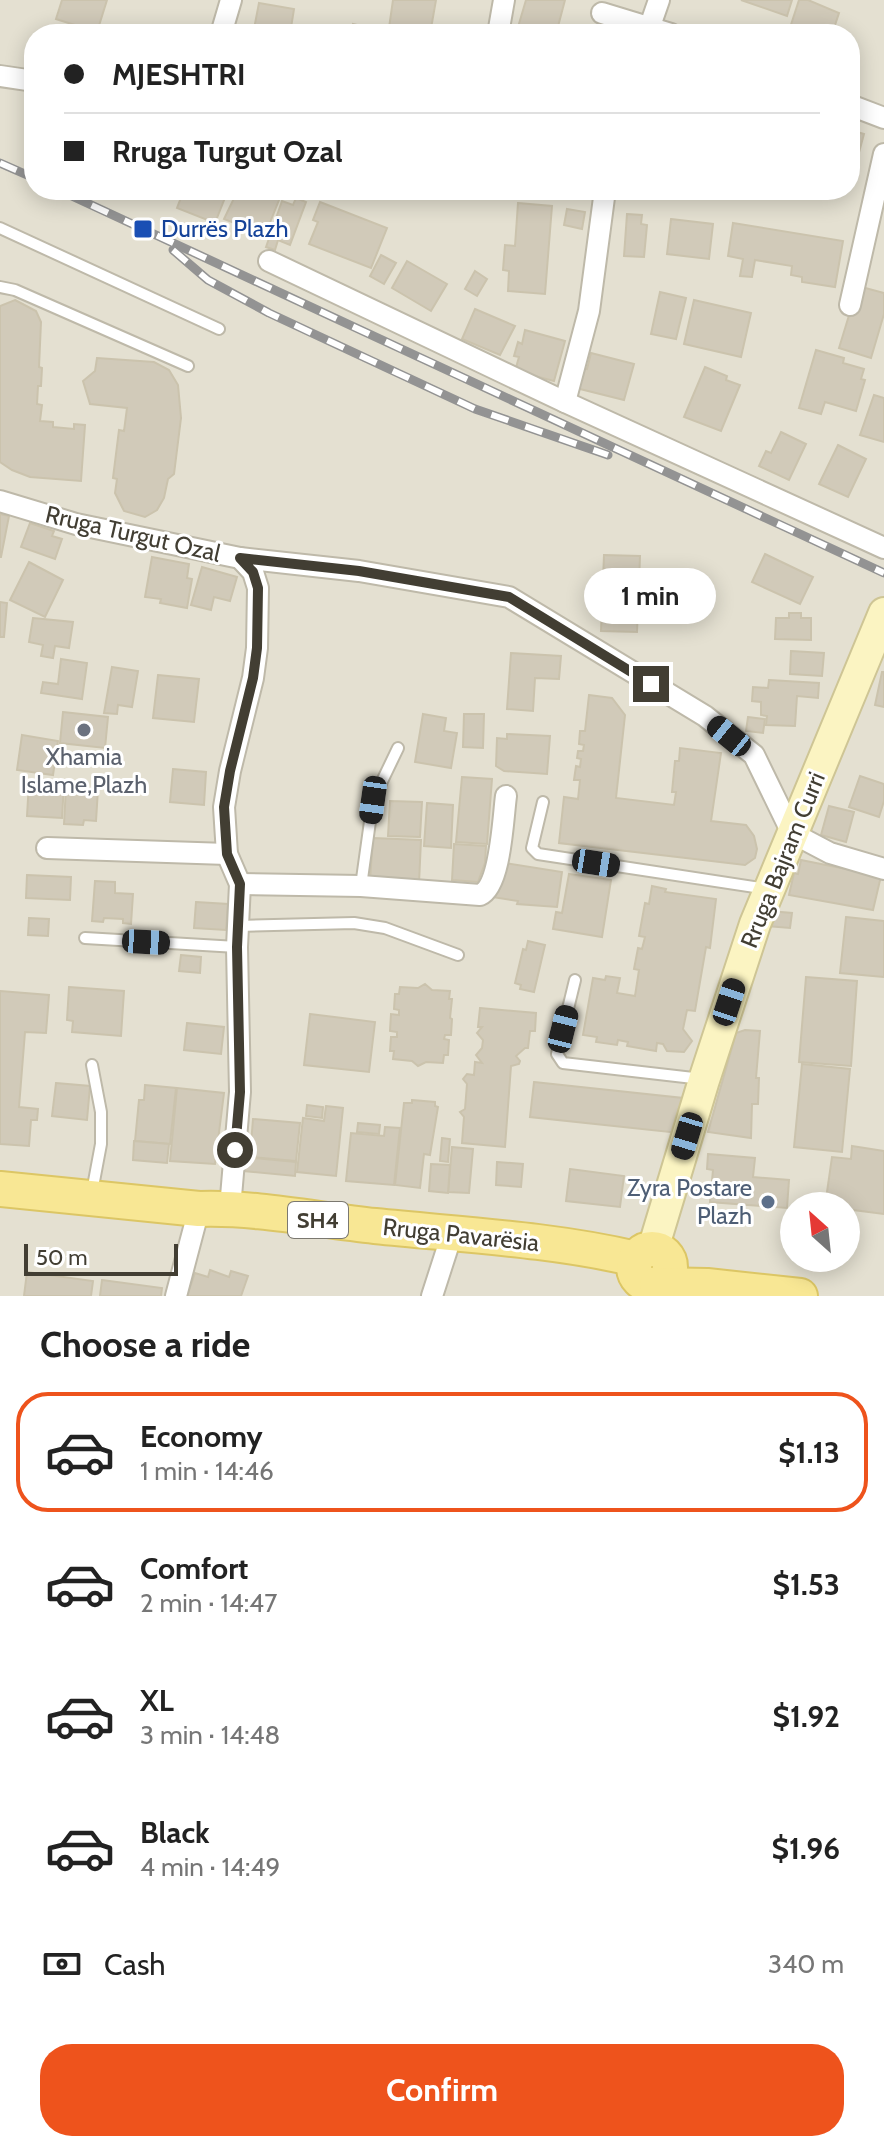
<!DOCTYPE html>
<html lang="en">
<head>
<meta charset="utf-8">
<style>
	:root { --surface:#fff; --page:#f6f6f6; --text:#222; --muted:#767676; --line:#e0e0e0; --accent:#ee531c }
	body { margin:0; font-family:Cabin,sans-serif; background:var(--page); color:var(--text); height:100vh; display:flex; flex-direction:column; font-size:30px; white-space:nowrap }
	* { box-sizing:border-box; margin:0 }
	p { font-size:26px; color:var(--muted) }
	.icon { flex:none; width:44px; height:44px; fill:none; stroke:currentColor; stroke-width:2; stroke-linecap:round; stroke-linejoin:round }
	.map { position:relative; height:1296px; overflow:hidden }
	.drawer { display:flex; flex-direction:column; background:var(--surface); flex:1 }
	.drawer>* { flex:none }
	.banner { position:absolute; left:24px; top:24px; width:836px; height:176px; border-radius:32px; box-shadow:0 4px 20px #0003; display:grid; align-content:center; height:176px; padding:0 40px; background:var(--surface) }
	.needle { width:52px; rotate:333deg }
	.tools { position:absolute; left:780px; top:1192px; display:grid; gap:16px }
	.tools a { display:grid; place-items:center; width:80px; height:80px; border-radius:50%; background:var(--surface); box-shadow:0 4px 20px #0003; font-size:40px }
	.scale { position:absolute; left:24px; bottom:20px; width:154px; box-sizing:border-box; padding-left:8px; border:4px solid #423e33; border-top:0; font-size:22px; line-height:28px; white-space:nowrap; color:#423e33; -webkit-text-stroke:6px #fff; paint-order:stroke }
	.end { position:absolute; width:36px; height:36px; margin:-18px; border:10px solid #423e33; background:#fff; box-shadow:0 0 0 4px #fff }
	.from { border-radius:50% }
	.bubble { position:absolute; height:56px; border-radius:28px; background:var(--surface); box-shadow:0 4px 20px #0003; font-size:26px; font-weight:800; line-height:56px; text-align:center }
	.car { position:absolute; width:24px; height:48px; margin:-24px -12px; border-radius:10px; box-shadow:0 0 6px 2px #0007; background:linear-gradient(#222 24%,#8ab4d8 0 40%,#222 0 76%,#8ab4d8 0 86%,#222 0) }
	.banner b { display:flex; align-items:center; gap:28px; height:76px; font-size:30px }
	.banner b+b { border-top:2px solid var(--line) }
	.banner i { width:20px; height:20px; background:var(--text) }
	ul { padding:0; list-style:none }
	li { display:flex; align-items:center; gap:24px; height:120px; margin:0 16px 12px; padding:0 24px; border:4px solid transparent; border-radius:32px }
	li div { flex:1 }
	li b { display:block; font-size:30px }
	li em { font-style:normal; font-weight:800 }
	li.on { border-color:var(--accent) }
	li>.icon { width:72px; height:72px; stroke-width:1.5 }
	h2 { padding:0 40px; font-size:36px; line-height:96px }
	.pay { display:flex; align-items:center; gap:20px; height:88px; padding:0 40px; font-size:30px }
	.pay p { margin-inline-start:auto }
	.action { display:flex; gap:16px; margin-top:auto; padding:16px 40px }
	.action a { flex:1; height:92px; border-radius:32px; background:var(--accent); color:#fff; font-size:32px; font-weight:800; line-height:92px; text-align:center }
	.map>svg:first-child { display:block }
	.residential { fill:#e4e0d1; fill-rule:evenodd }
	.building { fill:#d1cab9; stroke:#cbc3ad; stroke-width:2 }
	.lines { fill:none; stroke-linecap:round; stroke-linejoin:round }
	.lane-casing { stroke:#beb9a9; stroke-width:14 }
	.street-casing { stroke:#beb9a9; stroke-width:24 }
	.secondary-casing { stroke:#cec595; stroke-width:34 }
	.primary-casing { stroke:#dcc665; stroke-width:38 }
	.lane { stroke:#fff; stroke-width:10 }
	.street { stroke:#fff; stroke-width:20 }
	.secondary { stroke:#fbf4c2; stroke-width:30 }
	.primary { stroke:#f8e794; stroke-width:34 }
	.rail-casing { stroke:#939393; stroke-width:9 }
	.rail { stroke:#fff; stroke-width:6; stroke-dasharray:18; stroke-linecap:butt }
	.route { stroke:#423e33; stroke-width:10 }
	.transit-dot { fill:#1a4fb4; stroke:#fff; stroke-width:3 }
	.worship-dot { fill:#6b7280; stroke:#fff; stroke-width:3 }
	.service-dot { fill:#5c6f8a; stroke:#fff; stroke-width:3 }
	.labels { text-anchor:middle; stroke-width:6; stroke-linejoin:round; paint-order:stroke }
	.shield { fill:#fff; stroke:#7b7870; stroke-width:2 }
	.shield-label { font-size:22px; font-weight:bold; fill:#423e33 }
	.transit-label { font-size:24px; fill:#164399; stroke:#fff; text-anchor:start }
	.street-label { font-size:24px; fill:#423e33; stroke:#fff }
	.worship-label { font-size:24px; fill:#5b616d; stroke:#fff }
	.service-label { font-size:24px; fill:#4e5e75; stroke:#fff; text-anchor:end }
</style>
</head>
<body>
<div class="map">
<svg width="884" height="1296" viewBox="0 0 884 1296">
	<rect width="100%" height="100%" fill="#f0eee3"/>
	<path class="residential" d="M0,0h884v1296h-884zM34,34h816v156h-816zM794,1206h52v52h-52z"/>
	<g class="building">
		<path d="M62,0h45l-10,32 -41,-13z"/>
		<path d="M393,0h43l-6,34 -41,-6z"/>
		<path d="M526,0h39l-9,34h-40z"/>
		<path d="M741,0h51l-5,16z"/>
		<path d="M799,0h9l31,13 -7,21h-44z"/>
		<path d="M259,3l35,6 -4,25h-37z"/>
		<path d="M353,24l17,4 -1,6h-37l2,-5 17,4z"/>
		<path d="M850,130l14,4 -13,48h-1z"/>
		<path d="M184,190h44l-13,33 -38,-15z"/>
		<path d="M238,190h45l-18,45 -41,-16z"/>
		<path d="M296,198l10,4 -16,43 -12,-5 -3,10 -9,-3 16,-46 11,4z"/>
		<path d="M320,202l67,26 -16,40 -62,-24 9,-22 -5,-2z"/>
		<path d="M518,203l34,3 -7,88 -37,-3 1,-20 -6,-1 2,-25 10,1z"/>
		<path d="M567,209l18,3 -3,17 -18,-4z"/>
		<path d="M627,214l15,1 -1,9 6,1 -3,32 -20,-1z"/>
		<path d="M671,219l42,5 -4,35 -42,-5z"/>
		<path d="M733,223l110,18 -8,46 -33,-5v-5l-11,-2 1,-9 -37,-6 -3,17 -12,-1 3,-17 -15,-3z"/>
		<path d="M381,255l15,8 -12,21 -14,-8z"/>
		<path d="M407,261l40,23 -16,27 -39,-23z"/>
		<path d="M475,271l12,8 -10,17 -12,-7z"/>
		<path d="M858,286l26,7v21l-13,44 -32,-10z"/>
		<path d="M660,292l26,6 -10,41 -25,-5z"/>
		<path d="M15,300l21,11 5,11 -2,45 3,1 -1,18h-3l-1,18 5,1 -2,16 13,1v5l21,2v-5l11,1 -4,56 -51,-4 -18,-7 -12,-8v-156z"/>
		<path d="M694,300l57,13 -10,44 -57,-13z"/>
		<path d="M475,309l40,17 -15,29 -38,-16z"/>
		<path d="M525,330l40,11 -11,40 -39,-10 4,-14 -5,-1 4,-14 4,2z"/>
		<path d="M816,350l28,8 -1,5 21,6 -3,10 4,1 -9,31 -31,-9 -4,12 -22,-6z"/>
		<path d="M591,353l43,11 -10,36 -48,-12 6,-20 5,1z"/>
		<path d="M97,358l57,4 15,8 9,15 3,33 -7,56 -6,5 -4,19 -7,12 -12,7 -21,-6 -9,-18 2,-14 -4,-1 6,-48 5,1 3,-23 -37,-4 -7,-23 12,-10z"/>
		<path d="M705,367l22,9 -1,4 14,5 -19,46 -37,-14z"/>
		<path d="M874,395l10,3v44l-24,-7z"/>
		<path d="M781,432l25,12 -17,36 -30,-14 7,-15 5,2z"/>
		<path d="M838,445l28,14 -18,38 -29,-13z"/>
		<path d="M0,514l9,2 -8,41h-1z"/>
		<path d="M30,523l24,8 -2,5 10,3 -7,20 -34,-12z"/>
		<path d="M765,554l48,23 -13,27 -48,-22z"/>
		<path d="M604,555l36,1 -3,76 -36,-1z"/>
		<path d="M152,557l37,7 -2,14 5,1 -5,29 -27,-5 1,-4 -16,-2z"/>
		<path d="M29,562l34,18 -18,37 -35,-17z"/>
		<path d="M202,567l35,10 -7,24 -16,-4 -3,13 -20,-5z"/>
		<path d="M0,602l7,1 -3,34h-4z"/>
		<path d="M789,613h12v5h10v22l-36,-1 1,-21h13z"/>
		<path d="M33,618l40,4 -4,26 -14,-2 -2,12 -12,-2 2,-11 -14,-3z"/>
		<path d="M791,651l33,2 -2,23 -32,-2z"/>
		<path d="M511,653l50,3 -2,23 -24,-1 -2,33 -26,-2z"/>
		<path d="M61,659l26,4 -5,36 -41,-6 2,-11 15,2z"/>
		<path d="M112,667l26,4 -6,36 -14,-2 -1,9 -13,-1z"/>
		<path d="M882,672h2v35l-9,-2z"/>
		<path d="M158,675l41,4 -5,43 -41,-4z"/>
		<path d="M769,680l50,3 -1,15 -21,-2 -2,30 -29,-1 1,-9 -6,-1v-13l-9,-1 1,-14 15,1z"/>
		<path d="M589,695l23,3 13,17 -9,83 58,7 2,-13h-4l3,-31h4l1,-13 41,5 -10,68 35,4 8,11 3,13 -2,9 -10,7 -186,-22 5,-46 14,2 2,-19h-6l2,-14 4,1 1,-8 -4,-1 1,-7h5l1,-6 -5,-1 1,-13h5z"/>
		<path d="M63,712l45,5 -3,31 -45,-5z"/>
		<path d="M423,714l23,4 -2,13 13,2 -6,35 -36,-6z"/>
		<path d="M464,714h20l-1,34 -20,-1z"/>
		<path d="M748,717l17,2 -2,14 -17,-2z"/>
		<path d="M507,734l43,2 -3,38 -43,-3 -8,-5 1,-28 10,1z"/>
		<path d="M22,735l36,6 -5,34 -36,-5z"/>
		<path d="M173,769l33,3 -2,33 -34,-3z"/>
		<path d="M860,776l24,8v17l-5,16 -30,-10z"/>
		<path d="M462,777l30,2 -5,65 -31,-2z"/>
		<path d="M29,782l35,2 -2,34 -35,-2z"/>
		<path d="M66,787l32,2 -2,32 -12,-1 -1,5 -19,-1z"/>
		<path d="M390,801l32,1 -2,35 -32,-1z"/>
		<path d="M427,803l26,2 -2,43 -27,-2z"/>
		<path d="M829,806l25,6 -8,30 -25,-7z"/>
		<path d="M373,838l48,2 -2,43 -49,-3z"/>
		<path d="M454,844l32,2 -1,17 -7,19 -26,-2z"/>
		<path d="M801,860l80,16 -8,34 -84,-15 5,-22 4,1z"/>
		<path d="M498,862l64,10 -5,35 -40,-3 1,-3 -26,-4z"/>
		<path d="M569,874l42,6 -9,57 -49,-8 3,-17 6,1z"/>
		<path d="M27,875l44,2 -1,23 -44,-2z"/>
		<path d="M95,881l20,1v11l18,1 -2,30 -8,-1v-4l-19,-1 -1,4 -11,-1z"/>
		<path d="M652,886l14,3 -1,3 51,7 -6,49 -4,-1 -11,64 -8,-1 -4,19 9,12 -8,11 -17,-1 -4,-7 -6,-1 -1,8 -29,-5 1,-4 -10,-2 -1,5 -21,-3 1,-5 -14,-2 10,-57 12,2 1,-4 14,2 -3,15 18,3 4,-26 -5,-1 4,-21 4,1 3,-12 -6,-1 6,-33 4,1z"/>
		<path d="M196,902l32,2 -2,26 -32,-2z"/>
		<path d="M769,911l23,2 -2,15 -23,-2z"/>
		<path d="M846,917l38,4v56l-44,-4z"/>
		<path d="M29,918l20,1 -1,17 -20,-1z"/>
		<path d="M528,941l17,4 -11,47 -14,-3 1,-4 -6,-2 8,-34 3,1z"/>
		<path d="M181,955l20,2 -1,16 -21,-2z"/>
		<path d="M806,977l51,4 -6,85 -52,-4z"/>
		<path d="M425,984l7,6 18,1 -1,8h3l-2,19 2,1 -1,16h-6l-1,4 5,1 -1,15h-4l-1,8 -17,-1 -8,4 -6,-5 -19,-2 1,-8h-4l1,-14h6v-5l-7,-1 1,-17 8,1v-5l-5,-1 1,-15h4l1,-7 18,1z"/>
		<path d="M69,987l55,4 -3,45 -49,-4 1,-11 -6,-1z"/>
		<path d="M0,991l49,4 -3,38 -21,-1 -6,75 19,2 -1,11h-6l-2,26 -29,-2z"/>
		<path d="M480,1008l56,5 -1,18h-5l-2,17h-3l-9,8 4,5 -1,3 -8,2 -6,81 -43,-4 2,-26 -4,-5 5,-3 2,-25 -4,-5 4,-5 7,1 1,-13 7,1 -6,-8 6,-7 1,-8 -6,-7 5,-6h-4z"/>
		<path d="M310,1014l65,8 -6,50 -65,-7z"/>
		<path d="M187,1023l37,4 -3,27 -37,-4z"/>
		<path d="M745,1030l15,1 -4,47h3l-1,26h-6l-1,34 -43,-6 28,-99z"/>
		<path d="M802,1064l48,5 -8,83 -48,-5z"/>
		<path d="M534,1082l149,16 -4,35 -149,-16z"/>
		<path d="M56,1083l34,3 -3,34 -35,-4z"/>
		<path d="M145,1085l31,3 -6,56 -35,-3 4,-41h5z"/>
		<path d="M177,1088l47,5 -9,71 -45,-3z"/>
		<path d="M412,1100l23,2v4l3,1 -8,48 -6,-1 -4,34 -25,-3 9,-82h8z"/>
		<path d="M307,1105l16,2 -1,11 -16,-2z"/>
		<path d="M326,1106l17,2 -7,68 -39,-4 6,-54 21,3z"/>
		<path d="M253,1119l47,4 -4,38 -46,-4z"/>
		<path d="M358,1123l22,2 -1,9 -22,-2z"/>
		<path d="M385,1127l15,1 -6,57 -48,-4 5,-48 33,3z"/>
		<path d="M442,1138l8,1 -2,23 -8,-1z"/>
		<path d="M134,1141l35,3 -2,19 -34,-3z"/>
		<path d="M852,1146l32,5v63l-38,-5v-3h-21l7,-49 19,2z"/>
		<path d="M452,1147l21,2 -4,44 -21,-1z"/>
		<path d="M708,1154l47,4 -2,19 36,3 -2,28 -77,-6 3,-32 -6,-1z"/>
		<path d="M245,1157l51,5 -1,14 -51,-5z"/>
		<path d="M497,1162l26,2 -2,23 -25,-2z"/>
		<path d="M431,1164l19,1 -2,28 -19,-2z"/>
		<path d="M570,1169l54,7 -4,31 -54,-6z"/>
		<path d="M210,1270l19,7 2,-6 17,5 -7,20h-54l8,-23 13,4z"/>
		<path d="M27,1272l66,9 -2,15h-67z"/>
		<path d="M102,1280l60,8 -1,8h-61z"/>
	</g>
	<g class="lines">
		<g class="lane-casing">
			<g id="lane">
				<path d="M0,228l219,101"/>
				<path d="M0,287l15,3 173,76"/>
				<path d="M543,802l-11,46 6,6 229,35"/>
				<path d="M361,886l12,-86 25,-52"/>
				<path d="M238,926l116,-3 31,5 73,27"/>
				<path d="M85,938l152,9"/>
				<path d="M575,980l-18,74 6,9 139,16"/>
				<path d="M92,1065l9,47v32l-9,48"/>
			</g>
		</g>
		<g class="street-casing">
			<g id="street">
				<path d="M602,13l69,21"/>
				<path d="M639,32l11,-6 9,-26"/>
				<path d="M221,34l10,-34"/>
				<path d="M498,34l6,-34"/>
				<path d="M0,76l34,5"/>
				<path d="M850,105l34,13"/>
				<path d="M269,261l296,141 319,146"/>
				<path d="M850,305l34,-151"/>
				<path d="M565,402l24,-91 16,-121"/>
				<path d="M0,501l76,23 164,34 119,13 150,26 196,119 49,39 38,78 38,20 54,16"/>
				<path d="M47,848l180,6"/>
				<path d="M240,884l121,2 119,9c21,-9 23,-78 26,-99"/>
				<path d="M230,1208l10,-116 -3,-145 3,-63 -13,-30 -3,-47 6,-36 23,-93 4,-30 1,-60 -5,-16 -13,-14"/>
				<path d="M176,1296l23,-87"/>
				<path d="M432,1296l20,-62"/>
			</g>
		</g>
		<g class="secondary-casing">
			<path id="secondary" d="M653,1249l51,-169 51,-156 129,-311"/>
		</g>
		<g class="primary-casing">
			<g id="primary">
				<path d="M0,1189l199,20c58,-2 118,11 176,17 87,9 176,13 261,33"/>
				<circle cx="652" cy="1267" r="18"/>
				<path d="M657,1285l50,1 93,10"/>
			</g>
		</g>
		<use href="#lane" class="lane"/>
		<use href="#street" class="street"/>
		<use href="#secondary" class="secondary"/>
		<use href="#primary" class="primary"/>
		<g class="rail-casing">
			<g id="rail">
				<path d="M0,163l34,15"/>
				<path d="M59,190l825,383"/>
				<path d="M173,250l35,30 61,33 206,96 133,46"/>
			</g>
		</g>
		<use href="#rail" class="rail"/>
	</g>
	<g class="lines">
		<path class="route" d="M235,1150l5,-58 -3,-145 3,-63 -13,-30 -3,-47 6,-36 23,-93 4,-30 1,-60 -5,-16 -13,-14 119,13 150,26 142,87"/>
	</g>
	<rect class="transit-dot" x="133" y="219" width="20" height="20" rx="4"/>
	<circle class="worship-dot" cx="84" cy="730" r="8"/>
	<circle class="service-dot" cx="768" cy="1202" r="8"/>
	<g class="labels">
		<rect class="shield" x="288" y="1202" width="60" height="36" rx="6"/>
		<g class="shield-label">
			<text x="318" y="1228">SH4</text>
		</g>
		<g class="transit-label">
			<text x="161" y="237">Durrës Plazh</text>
		</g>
		<g class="street-label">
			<text transform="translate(133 534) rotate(13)" y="8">Rruga Turgut Ozal</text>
			<text transform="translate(783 860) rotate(-68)" y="8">Rruga Bajram Curri</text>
			<text transform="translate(461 1235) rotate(6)" y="8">Rruga Pavarësia</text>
		</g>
		<g class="worship-label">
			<text x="84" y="765">Xhamia<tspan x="84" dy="28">Islame,Plazh</tspan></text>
		</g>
		<g class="service-label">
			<text x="752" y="1196">Zyra Postare<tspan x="752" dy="28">Plazh</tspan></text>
		</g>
	</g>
</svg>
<div class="tools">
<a><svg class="needle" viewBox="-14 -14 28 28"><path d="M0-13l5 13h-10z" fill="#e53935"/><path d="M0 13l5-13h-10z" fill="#767676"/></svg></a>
</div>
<div class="scale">50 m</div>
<i class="end from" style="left:235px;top:1150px"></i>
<i class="end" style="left:651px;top:684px"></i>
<div class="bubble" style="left:584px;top:568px;width:132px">1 min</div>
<i class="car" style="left:729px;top:736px;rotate:309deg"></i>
<i class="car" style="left:373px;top:800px;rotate:188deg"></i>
<i class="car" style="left:596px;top:863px;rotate:99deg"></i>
<i class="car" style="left:146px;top:942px;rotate:93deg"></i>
<i class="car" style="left:729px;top:1002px;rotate:18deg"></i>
<i class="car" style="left:563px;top:1029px;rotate:14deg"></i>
<i class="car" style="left:687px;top:1136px;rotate:197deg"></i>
<div class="banner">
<b><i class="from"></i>MJESHTRI</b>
<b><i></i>Rruga Turgut Ozal</b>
</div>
</div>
<section class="drawer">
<h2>Choose a ride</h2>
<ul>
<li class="on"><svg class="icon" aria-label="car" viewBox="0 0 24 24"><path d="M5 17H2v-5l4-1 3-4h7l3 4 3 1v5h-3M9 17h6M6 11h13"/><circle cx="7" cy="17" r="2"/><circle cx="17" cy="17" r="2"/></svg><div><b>Economy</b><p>1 min · 14:46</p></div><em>$1.13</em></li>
<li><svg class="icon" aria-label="car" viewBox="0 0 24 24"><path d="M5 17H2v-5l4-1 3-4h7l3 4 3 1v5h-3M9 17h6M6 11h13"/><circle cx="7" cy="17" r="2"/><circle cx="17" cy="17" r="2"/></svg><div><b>Comfort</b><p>2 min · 14:47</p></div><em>$1.53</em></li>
<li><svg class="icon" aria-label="car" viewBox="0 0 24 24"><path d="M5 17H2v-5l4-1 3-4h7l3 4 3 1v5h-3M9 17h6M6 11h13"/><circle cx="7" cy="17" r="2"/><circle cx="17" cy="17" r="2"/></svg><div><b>XL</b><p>3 min · 14:48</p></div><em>$1.92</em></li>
<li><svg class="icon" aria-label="car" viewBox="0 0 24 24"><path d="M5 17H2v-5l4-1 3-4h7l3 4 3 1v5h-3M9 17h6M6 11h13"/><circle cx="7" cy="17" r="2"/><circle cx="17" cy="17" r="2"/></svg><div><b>Black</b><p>4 min · 14:49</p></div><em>$1.96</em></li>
</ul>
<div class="pay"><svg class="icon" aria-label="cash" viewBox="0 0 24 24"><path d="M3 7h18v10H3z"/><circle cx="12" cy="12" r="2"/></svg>Cash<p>340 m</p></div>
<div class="action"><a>Confirm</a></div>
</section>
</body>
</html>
